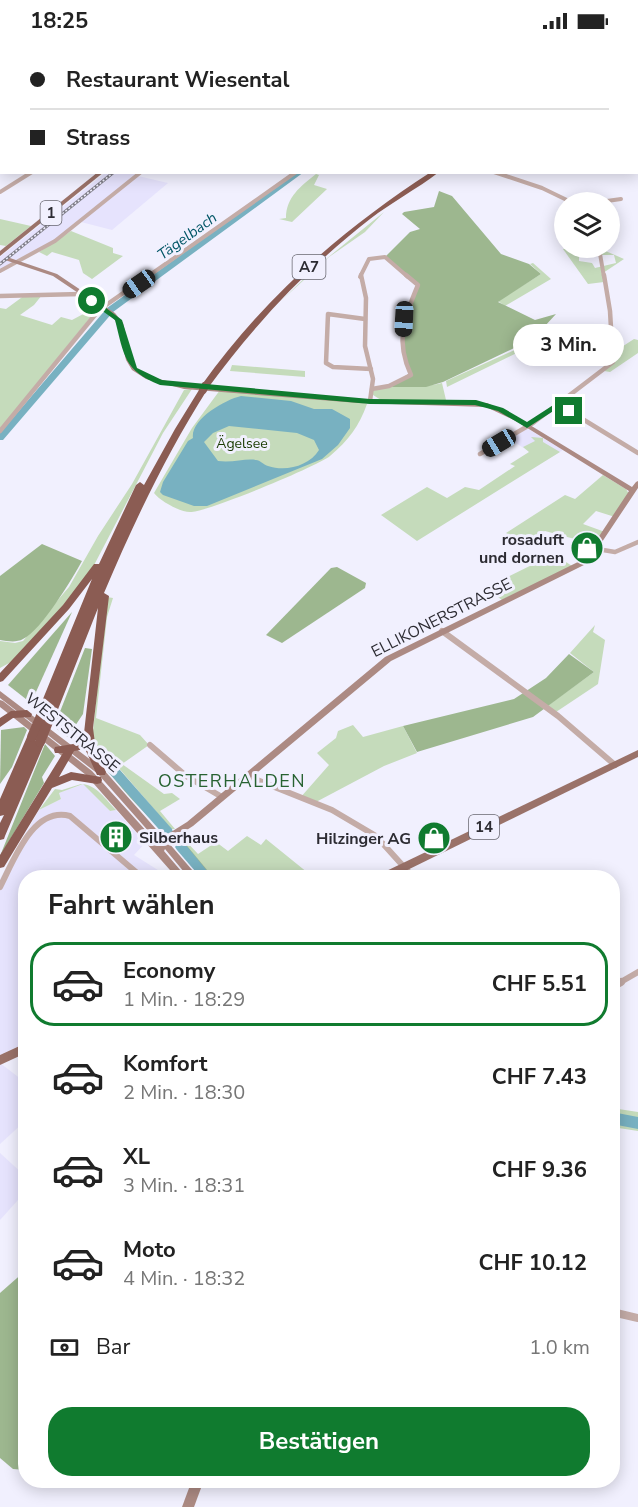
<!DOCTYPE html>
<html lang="de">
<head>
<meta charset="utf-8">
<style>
	:root { --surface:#fff; --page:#f2f2f2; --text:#222; --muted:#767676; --line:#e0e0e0; --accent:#107b2f }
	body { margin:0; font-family:"Nunito Sans",sans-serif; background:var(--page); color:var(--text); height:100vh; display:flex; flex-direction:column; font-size:22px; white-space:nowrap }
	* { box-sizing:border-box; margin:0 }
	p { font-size:20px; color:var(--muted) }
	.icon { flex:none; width:33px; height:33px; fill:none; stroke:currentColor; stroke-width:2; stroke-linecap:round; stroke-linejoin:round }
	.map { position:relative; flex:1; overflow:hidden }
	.side { position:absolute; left:18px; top:828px; width:602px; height:618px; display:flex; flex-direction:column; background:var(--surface); border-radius:24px; box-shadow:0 3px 15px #0003 }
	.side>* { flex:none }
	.top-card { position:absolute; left:0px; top:0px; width:639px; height:132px; box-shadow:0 3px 15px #0003; display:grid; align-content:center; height:132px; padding:0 30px; background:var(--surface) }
	.tools { position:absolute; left:554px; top:150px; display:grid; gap:12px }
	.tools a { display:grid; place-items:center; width:66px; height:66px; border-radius:50%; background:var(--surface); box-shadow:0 3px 15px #0003; font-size:30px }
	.end { position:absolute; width:27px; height:27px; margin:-14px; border:8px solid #107b2f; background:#fff; box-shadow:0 0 0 3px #fff }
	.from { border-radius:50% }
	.bubble { position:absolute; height:42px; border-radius:21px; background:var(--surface); box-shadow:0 3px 15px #0003; font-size:20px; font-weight:700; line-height:42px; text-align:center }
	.car { position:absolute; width:18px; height:36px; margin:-18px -9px; border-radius:8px; box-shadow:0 0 4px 2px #0007; background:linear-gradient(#222 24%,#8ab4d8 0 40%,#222 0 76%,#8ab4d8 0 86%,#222 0) }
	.top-card b { display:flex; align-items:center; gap:21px; height:57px; font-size:22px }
	.top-card b+b { border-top:2px solid var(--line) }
	.top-card i { width:15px; height:15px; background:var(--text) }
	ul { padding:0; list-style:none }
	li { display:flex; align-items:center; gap:18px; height:84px; margin:0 12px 9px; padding:0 18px; border:3px solid transparent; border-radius:24px }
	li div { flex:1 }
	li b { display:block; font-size:22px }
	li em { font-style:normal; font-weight:700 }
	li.on { border-color:var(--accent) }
	li>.icon { width:54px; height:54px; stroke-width:1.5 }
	h2 { padding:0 30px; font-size:27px; line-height:72px }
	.pay { display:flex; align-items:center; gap:15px; height:66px; padding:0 30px; font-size:22px }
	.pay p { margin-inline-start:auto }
	.button { display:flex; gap:12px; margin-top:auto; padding:12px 30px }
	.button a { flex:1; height:69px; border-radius:24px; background:var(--accent); color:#fff; font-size:24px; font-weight:700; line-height:69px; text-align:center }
	.status { display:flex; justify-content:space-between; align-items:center; height:42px; padding:0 30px; background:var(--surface); direction:ltr }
	.status svg { height:16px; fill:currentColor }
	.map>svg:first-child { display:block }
	.built { fill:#e6e3fd }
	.green { fill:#c5dbbb }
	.forest { fill:#9db78f }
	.water { fill:#78b1c1; fill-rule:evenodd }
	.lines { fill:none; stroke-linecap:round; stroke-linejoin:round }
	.river { fill:#78b1c1; fill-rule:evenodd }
	.street-far3 { stroke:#c4aca7; stroke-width:4 }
	.street-far2 { stroke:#c4aca7; stroke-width:4.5 }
	.street-far1 { stroke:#c4aca7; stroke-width:6 }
	.street { stroke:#c4aca7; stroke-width:8 }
	.secondary { fill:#ac8a83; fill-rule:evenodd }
	.primary { fill:#9a7269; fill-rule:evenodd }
	.highway { fill:#8b5c53; fill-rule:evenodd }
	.rail-casing { stroke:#807f89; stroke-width:3 }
	.rail { stroke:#f1f0fe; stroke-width:1.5; stroke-dasharray:2; stroke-linecap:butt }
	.highway-bridge-far1 { stroke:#8b5c53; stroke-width:8 }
	.highway-bridge { stroke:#8b5c53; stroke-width:10 }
	.route { fill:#107b2f }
	.labels { text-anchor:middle; stroke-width:6; stroke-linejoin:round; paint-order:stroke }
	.far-park-label { font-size:14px; fill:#193a00; stroke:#f1f0fe }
	.shield { fill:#f1f0fe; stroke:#686770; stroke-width:1.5 }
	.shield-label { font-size:15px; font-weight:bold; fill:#2d2c33 }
	.far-water-label { font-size:15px; font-style:italic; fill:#056; stroke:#f1f0fe }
	.poi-label { font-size:16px; font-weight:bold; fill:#2d2c33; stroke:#f1f0fe; text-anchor:end }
	.street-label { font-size:16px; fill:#2d2c33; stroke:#f1f0fe }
	.neighbourhood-label { font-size:18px; letter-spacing:1.5px; fill:#276231; stroke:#f1f0fe }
</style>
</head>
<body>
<div class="status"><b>18:25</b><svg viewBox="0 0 49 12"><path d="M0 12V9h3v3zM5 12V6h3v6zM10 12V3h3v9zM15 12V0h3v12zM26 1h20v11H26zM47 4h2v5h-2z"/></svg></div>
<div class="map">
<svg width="638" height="1465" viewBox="0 0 638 1465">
	<rect width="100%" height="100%" fill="#f1f0fe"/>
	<g class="built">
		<path d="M105,131h36l-3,3 30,7 -56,47 -31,-8 -26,19 -55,30v-14z"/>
		<path d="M527,387l3,1 33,20 -18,11 -36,-22z"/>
		<path d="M84,742l26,27 6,-1 29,33 -11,12 35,22 -143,1 -1,165 -25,12v-176l39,-69 22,-11 -2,-6z"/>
		<path d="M0,1021l26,20 -1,38 -25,23z"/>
		<path d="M0,1111l25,23 1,15 -26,29z"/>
	</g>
	<g class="green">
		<path d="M316,132l3,1 -5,10 13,4 -35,33 -13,-3 7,-1c0,-21 15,-32 30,-44z"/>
		<path d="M384,170l-19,20 -36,25 -47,43 33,-32z"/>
		<path d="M0,177l31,7 -25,20 -6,-1z"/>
		<path d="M71,189l42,17v5l10,3 -31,23 -9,-6 -4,-13 -27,-8 -5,4 -8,-4z"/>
		<path d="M566,206h32l-19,9v4l13,2 3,5 21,-5 -2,-8h-12l-1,-6 23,10 -21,14 1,9 -16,2 -25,-35z"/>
		<path d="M533,221l18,16 -46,27 -7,-5 43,-27 -11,-10z"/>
		<path d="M25,253h17l-8,10 -14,10 32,10 9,-8 11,3 15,-8 7,1 -94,116v-121l6,1z"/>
		<path d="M545,285l11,7 -109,53 -1,-6 75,-34 13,-8z"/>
		<path d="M634,297l4,1v13l-28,19 -6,-1 5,-4 5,-15z"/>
		<path d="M232,323l73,6v6l-75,-6z"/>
		<path d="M442,341l4,17h-65l-8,-5v-4c21,-8 47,-2 69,-8z"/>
		<path d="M192,347l-29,44 -71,136 -14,21 -67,72 -11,6v-27l15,2 8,-2 46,-54 29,-51 34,-52 52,-94z"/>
		<path d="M220,348l133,11 14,3c-8,22 -18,36 -37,52 -12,10 -125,57 -140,56 -10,0 -30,-11 -36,-19l38,-65z"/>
		<path d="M531,395l12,1v4l17,10 -143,89 -36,-26 46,-28 20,11 18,-11 14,3 36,-24 -5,-2 19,-12 -6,-5 12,-6z"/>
		<path d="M603,433l23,14 3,5 -14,23 -19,-6 -13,13 22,8 -8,13 -52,-14 -9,5 6,4 -14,8 -22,-15 59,-38 10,4z"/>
		<path d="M554,512l18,12 -70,34 -17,-12z"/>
		<path d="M107,555l6,1 -6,19 -11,101 44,17 9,10 -27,19 42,30 8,-1 8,6 -20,12 15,18h-4l-59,-69 -11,6 -9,-26z"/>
		<path d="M595,583l-2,7 12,8 -7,44 -42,28 -9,-6 47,-34 -24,-19z"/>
		<path d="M353,683l10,12 40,-11 14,27 -33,13 -68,36 -16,-4 29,-33 -12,-12 19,-15 2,-7z"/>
		<path d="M81,742c15,0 25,16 35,26l-6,1 -27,-27 -24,9 2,6 -22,11 16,-21 7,1z"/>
		<path d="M247,794l14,9 5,-6 47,38h-100l-32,-37 3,-1 14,15 18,-12 12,9z"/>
		<path d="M612,1066l26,4v19l-26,-4z"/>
	</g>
	<g class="forest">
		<path d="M439,149l13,5 49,58 28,10 12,10 -43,28 37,18 21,-6 -23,25 -90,43 -17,5h-33l-4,-1 21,-13c-17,-29 -3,-60 8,-88l-33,-28 25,-25 10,-3 -18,-15 2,-2 30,-5z"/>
		<path d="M42,502l40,17c-10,18 -41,70 -59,78 -7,4 -16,2 -23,1v-64z"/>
		<path d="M337,525l29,16 -1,5 -83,55 -16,-8 65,-67z"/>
		<path d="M72,570l-41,91 -23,-18z"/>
		<path d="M85,606l7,1 -9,65 -10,15 10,6 -10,6 -19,-14z"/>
		<path d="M569,612l25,18 -61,45 -116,35 -14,-26 111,-27 32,-21z"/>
		<path d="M24,685l3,3 -15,37 -12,17 1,-54z"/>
		<path d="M45,702l10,12 -13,21 2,6 -44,73z"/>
		<path d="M112,719l59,69 -6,2c-23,-20 -43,-43 -62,-67z"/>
		<path d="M183,799l30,36h-9l-25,-27z"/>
		<path d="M25,1229l1,198 -1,1 -12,-1 -13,-11v-165z"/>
	</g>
	<path class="water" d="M241,354l50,5 23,8h18l18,10v9l-12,17 -16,14 -115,47h-13l-31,-11 -3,-3 3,-10 25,-41 5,-3c-3,-18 31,-38 48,-42zM229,384l68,7 17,7 5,10c-10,16 -33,22 -51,16 -4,-1 -8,-6 -12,-6 -10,-2 -23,3 -38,1l-14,-19 9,-9z"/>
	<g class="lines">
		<g class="river">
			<rect x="425" y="0" width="6" height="2"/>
			<path d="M296,130h8l-191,140 -110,128h-3v-7l107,-125z"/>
			<path d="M107,717l4,1 61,69 1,3 -1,3h-8l-61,-69 -1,-3z"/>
			<path d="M181,801l4,1 28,34h-12l-24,-28 -2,-3 2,-3z"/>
			<path d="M612,1070l26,5v12l-26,-5z"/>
		</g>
		<g class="street-far3">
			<path d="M494,130l48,16 29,14"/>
			<path d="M0,150l32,-20"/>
			<path d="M600,160l21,-3"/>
			<path d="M599,206l5,29"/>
			<path d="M0,229l55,-30 86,-69"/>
			<path d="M147,235l149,-105"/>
			<path d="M360,235l9,-18 16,-2 23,20"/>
		</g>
		<g class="street-far2">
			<path d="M361,233l5,23 -1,48 8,33 -3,22"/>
			<path d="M0,254l81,-2"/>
			<path d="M365,277l-37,-5 -2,49 7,4 38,2"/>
			<path d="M372,347l17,-3 22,-11c-16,-34 -7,-57 7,-90l-12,-10"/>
			<path d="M558,362l80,49"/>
			<path d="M0,389l99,-121 50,-35"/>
			<path d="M480,412l53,-31 80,-61 -3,-51 -6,-36"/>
			<path d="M597,507l18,3 23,-10"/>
		</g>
		<g class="street-far1">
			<path d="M442,589l116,85 57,49"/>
			<path d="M150,703l36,31 36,21"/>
			<path d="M247,734l85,34 44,26 38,42"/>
			<path d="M0,845c14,-27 33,-81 70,-71l73,62"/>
			<path d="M619,941l19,-11"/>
		</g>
		<g class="street">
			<path d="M612,945l9,-5"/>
			<path d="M612,1270l26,6"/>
		</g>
		<g class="secondary">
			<path d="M7,215l50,17 58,39 8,10 9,37 4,8 14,9 34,8 174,14 129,4 33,16 112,68 4,-5 2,-1v7l-50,75 -197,98 -198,165 -25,16 31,36h-10l-24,-29 -1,2 23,27h-10l-91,-103 -86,-68v-7l3,1 89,70 66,73v-2l-60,-68 -98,-76v-7l104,79 59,67 24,-15 198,-165 199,-98 45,-68 -113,-70 -30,-14 -128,-4 -174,-14 -38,-10 -14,-9 -6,-10 -9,-37 -6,-8 -58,-39 -48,-16 -1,-1z"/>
			<path d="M192,1438h12l-10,27h-12z"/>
		</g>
		<g class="primary">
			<path d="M254,0h5l-1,2h-5z"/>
			<path d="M98,130h6l-104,84v-5z"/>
			<path d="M638,708v7l-247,121h-15l2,-3z"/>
			<path d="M26,1001v10l-26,12v-10z"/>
		</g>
		<g class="highway">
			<path d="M431,130h8c-22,17 -47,30 -69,47 -63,49 -115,105 -162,169h-3l2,2c-41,65 -73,132 -103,203l5,3 -16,132 3,23 10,21 -1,3h-8l-11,-24 -1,-7 -5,6 -6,1 -15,26 12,-5 30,5 1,3 -1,3 -4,1 -25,-4 -20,8 -48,79 -4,1v-13l63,-102h-8l-1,-3 1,-3 18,-3 11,-11 14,-125 -45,114 -5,4 -4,-1 -1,-3 1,-3h-7l-1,-3 56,-137 -23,30 -66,72 -3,1v-9l63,-68 31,-41h5l37,-79 4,-3 4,3 31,-56 24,-39 4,-2 -2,-2c63,-88 139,-155 230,-214z"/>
			<path d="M27,668l5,4 -1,3 -18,1 -13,9v-9l11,-7z"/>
			<path d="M32,691l5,4 -2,4 5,-3 5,4 -40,94 -1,3 -4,1v-17l4,-8 -4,1v-17l27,-62z"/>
		</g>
		<g class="rail-casing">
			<g id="rail">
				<path d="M272,2l2,-2"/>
				<path d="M0,222l114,-92"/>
			</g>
		</g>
		<use href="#rail" class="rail"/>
		<path class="highway-bridge-far1" d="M203,348l2,-4"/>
		<g class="highway-bridge">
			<path d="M32,695l9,-21"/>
			<path d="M40,700l8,-20"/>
		</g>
	</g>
	<path class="route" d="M90,257h4l28,21 15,48 25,12 208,19 106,1 27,8 24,14 31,-20 15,9 -7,2 -8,-5 -31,20 -29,-17 -23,-6 -105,-1 -210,-19c-36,-14 -36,-30 -45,-65l-25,-18z"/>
	<defs>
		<g id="shop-disc" transform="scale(1.725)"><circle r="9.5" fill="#107b2f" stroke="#f1f0fe"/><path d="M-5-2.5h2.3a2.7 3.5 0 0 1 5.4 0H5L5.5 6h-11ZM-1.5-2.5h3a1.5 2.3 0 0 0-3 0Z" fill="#fff"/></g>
		<g id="building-disc" transform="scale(1.725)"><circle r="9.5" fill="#107b2f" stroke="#f1f0fe"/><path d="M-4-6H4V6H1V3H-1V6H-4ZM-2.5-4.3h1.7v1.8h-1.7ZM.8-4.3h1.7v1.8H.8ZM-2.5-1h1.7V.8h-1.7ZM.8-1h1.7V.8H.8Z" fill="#fff"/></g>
	</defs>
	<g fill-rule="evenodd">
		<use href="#shop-disc" x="587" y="506"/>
		<use href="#building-disc" x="116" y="795"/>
		<use href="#shop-disc" x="434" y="796"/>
	</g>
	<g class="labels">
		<g class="far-park-label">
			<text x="242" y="406">Ägelsee</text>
		</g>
		<g class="shield">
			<rect x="40.5" y="159" width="21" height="24" rx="4.5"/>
			<rect x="292.5" y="213" width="33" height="24" rx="4.5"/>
			<rect x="469" y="773" width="30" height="24" rx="4.5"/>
		</g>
		<g class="shield-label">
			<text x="51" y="176">1</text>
			<text x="309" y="230">A7</text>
			<text x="484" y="790">14</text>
		</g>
		<g class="far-water-label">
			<text transform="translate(187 194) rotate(-36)" y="5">Tägelbach</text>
		</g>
		<g class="poi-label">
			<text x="564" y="503">rosaduft<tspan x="564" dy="18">und dornen</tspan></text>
			<text x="139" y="801" text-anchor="start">Silberhaus</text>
			<text x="411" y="802">Hilzinger AG</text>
		</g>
		<g class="street-label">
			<text transform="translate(441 575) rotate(-27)" y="6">ELLIKONERSTRASSE</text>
			<text transform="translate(73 690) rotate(39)" y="6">WESTSTRASSE</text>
		</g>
		<g class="neighbourhood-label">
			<text x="232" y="745">OSTERHALDEN</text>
		</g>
	</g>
</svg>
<div class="tools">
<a><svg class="icon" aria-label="layers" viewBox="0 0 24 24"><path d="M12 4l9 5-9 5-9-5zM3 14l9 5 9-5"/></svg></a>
</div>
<i class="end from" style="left:92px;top:259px"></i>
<i class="end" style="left:569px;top:369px"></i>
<div class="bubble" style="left:513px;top:282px;width:111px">3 Min.</div>
<i class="car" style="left:139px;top:242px;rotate:235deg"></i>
<i class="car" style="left:404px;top:277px;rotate:183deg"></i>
<i class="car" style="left:499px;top:401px;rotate:239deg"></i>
<div class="top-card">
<b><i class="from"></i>Restaurant Wiesental</b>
<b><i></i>Strass</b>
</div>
<section class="side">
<h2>Fahrt wählen</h2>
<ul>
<li class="on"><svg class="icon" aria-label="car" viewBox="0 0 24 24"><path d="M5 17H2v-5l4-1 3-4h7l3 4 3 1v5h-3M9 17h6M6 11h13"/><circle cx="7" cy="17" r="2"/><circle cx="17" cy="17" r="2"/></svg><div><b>Economy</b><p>1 Min. · 18:29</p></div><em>CHF 5.51</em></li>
<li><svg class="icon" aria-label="car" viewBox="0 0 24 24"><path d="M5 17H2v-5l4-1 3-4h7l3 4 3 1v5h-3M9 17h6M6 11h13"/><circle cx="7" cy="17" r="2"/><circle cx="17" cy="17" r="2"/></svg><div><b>Komfort</b><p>2 Min. · 18:30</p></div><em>CHF 7.43</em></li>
<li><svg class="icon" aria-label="car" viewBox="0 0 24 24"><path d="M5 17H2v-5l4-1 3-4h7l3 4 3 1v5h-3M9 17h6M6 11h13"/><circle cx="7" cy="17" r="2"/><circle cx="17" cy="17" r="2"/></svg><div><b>XL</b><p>3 Min. · 18:31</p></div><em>CHF 9.36</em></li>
<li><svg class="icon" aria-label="car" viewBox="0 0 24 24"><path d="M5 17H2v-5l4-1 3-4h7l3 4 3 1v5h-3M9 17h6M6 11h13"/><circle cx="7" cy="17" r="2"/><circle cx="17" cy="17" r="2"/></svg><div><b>Moto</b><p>4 Min. · 18:32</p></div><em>CHF 10.12</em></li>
</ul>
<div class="pay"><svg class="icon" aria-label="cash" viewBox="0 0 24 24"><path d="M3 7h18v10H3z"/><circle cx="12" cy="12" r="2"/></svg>Bar<p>1.0 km</p></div>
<div class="button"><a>Bestätigen</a></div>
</section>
</div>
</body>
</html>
